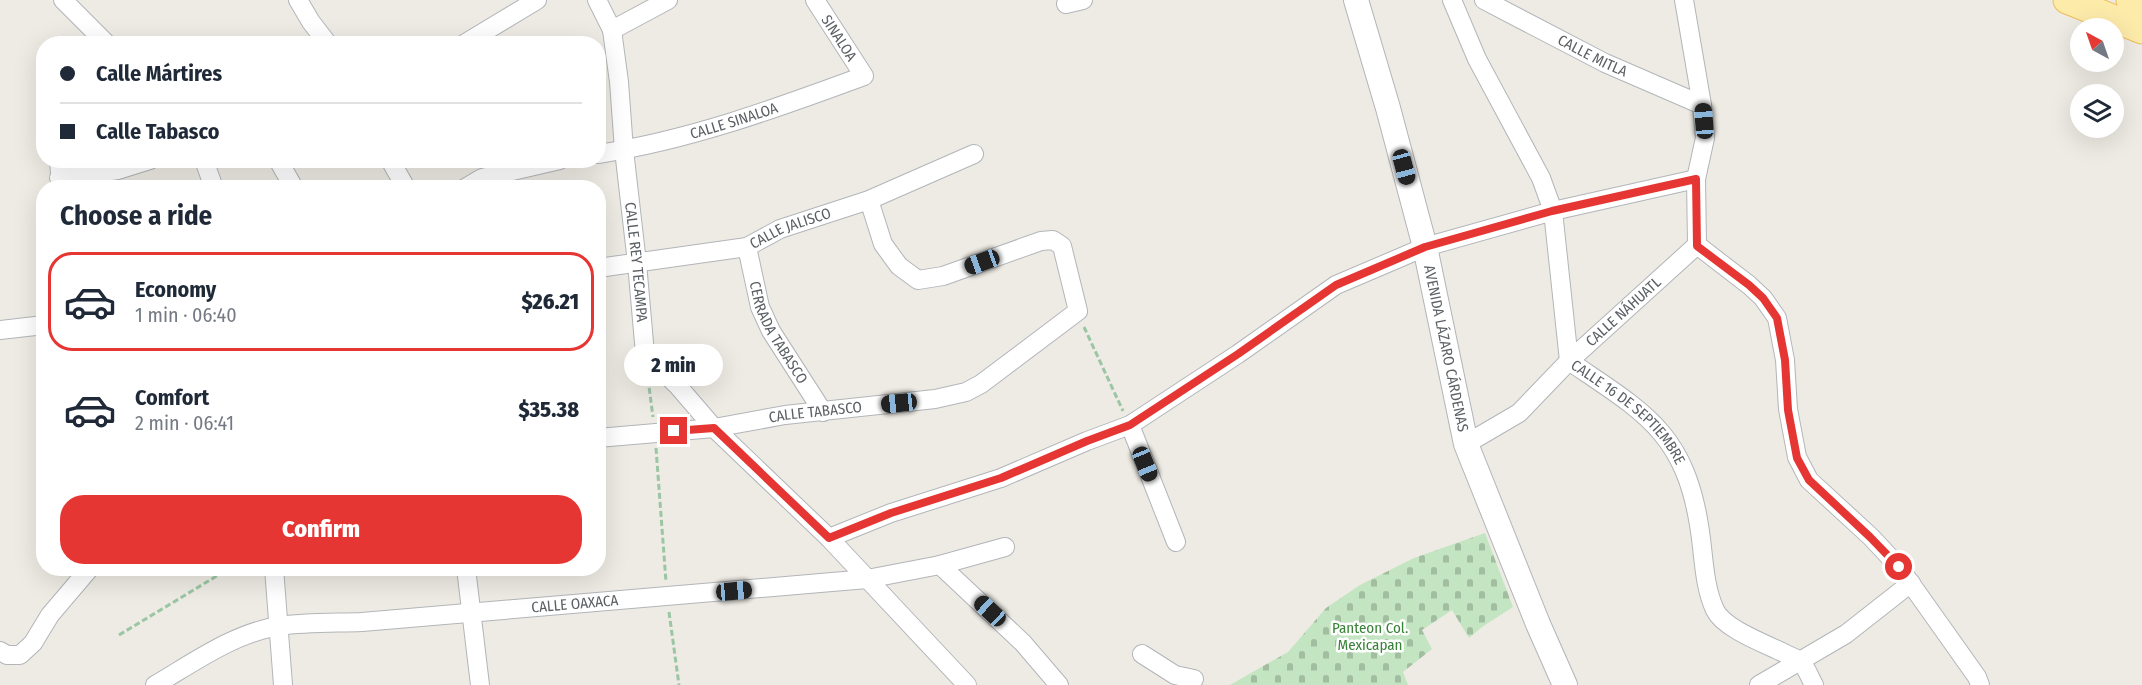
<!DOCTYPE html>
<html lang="en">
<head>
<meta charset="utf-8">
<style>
	:root { --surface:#fff; --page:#f6f6f7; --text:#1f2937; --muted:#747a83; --line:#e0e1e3; --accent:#e63633 }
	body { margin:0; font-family:"Fira Sans Condensed",sans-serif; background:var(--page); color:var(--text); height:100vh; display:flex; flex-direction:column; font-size:22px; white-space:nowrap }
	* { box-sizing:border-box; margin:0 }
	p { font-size:20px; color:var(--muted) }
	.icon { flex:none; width:33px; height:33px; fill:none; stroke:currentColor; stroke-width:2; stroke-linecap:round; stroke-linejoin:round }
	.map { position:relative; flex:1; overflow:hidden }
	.side { position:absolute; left:36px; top:180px; width:570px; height:396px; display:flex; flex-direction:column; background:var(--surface); border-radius:24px; box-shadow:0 6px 24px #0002 }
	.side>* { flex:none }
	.guide { position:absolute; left:36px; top:36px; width:570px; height:132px; border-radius:24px; box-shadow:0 6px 24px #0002; display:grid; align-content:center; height:132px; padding:0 24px; background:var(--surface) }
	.needle { width:39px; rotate:320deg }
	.controls { position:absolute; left:2070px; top:18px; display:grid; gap:12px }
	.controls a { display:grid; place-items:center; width:54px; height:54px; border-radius:50%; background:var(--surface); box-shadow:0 6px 24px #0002; font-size:30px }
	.end { position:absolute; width:27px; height:27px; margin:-14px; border:8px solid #e63633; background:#fff; box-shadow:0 0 0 3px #fff }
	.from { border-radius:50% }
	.bubble { position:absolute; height:42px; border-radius:21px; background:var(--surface); box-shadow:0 6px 24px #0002; font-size:20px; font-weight:800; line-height:42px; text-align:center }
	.car { position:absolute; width:18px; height:36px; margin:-18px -9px; border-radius:8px; box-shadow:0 0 4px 2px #0007; background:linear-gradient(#222 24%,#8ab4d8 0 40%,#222 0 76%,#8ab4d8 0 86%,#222 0) }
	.guide b { display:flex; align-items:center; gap:21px; height:57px; font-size:22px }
	.guide b+b { border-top:2px solid var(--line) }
	.guide i { width:15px; height:15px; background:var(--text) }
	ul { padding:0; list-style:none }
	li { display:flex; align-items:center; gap:18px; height:99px; margin:0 12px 9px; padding:0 12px; border:3px solid transparent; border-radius:24px }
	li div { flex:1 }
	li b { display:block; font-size:22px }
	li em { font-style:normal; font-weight:800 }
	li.current { border-color:var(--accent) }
	li>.icon { width:54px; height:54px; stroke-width:1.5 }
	h2 { padding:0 24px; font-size:27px; line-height:72px }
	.action { display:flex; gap:12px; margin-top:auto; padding:12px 24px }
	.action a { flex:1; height:69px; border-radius:24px; background:var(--accent); color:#fff; font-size:24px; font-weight:800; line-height:69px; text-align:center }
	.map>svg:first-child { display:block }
	.cemetery { fill:url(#cemetery-stones) }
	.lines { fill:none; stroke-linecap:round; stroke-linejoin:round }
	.street-casing { stroke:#b2b5b9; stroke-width:20 }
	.secondary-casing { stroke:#b1b4b9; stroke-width:26 }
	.primary-casing { stroke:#efbd5d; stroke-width:29 }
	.path { stroke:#9ac6a4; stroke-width:3; stroke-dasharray:6 3; stroke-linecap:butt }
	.street { stroke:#fff; stroke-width:18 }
	.secondary { stroke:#fff; stroke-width:24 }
	.primary { stroke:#fdebaa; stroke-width:27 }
	.route { stroke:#e63633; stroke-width:8 }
	.labels { text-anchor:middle; stroke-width:5; stroke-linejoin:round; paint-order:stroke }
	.street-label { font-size:15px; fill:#5c6064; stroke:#fff }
	.park-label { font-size:15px; fill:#378236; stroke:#fff }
</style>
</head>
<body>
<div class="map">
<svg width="2142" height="685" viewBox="0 0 2142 685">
	<defs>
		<pattern id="cemetery-stones" width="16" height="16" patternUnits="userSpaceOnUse" patternTransform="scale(1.5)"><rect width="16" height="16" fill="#c3e5c1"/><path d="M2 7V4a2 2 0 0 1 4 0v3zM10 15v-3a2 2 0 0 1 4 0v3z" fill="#a2bda0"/></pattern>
	</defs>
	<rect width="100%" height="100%" fill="#eeebe4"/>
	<path class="cemetery" d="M1485,533l28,74 -31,20 -13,11 -17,-28 -30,20 10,19 -29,23 5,13h-178l58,-33 38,-44 34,-23 54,-27z"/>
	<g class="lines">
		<g class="street-casing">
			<g id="street">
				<path d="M63,0l44,44"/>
				<path d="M298,0l13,22 17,22"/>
				<path id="s1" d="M597,0l15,30 7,52 5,68 13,113 8,91 32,31 37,43 115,110 138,147"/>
				<path id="s2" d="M1452,0l25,59 64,119 12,33 16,150c73,50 115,70 130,164 5,28 4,59 16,85 9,19 51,34 69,43 5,3 12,5 16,8 6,5 10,17 14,24"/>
				<path id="s3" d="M1484,0l121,63 97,42"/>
				<path d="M1684,0l18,105 3,33 -9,41 1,66"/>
				<path d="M1066,4l17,-4"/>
				<path d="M612,30l56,-30"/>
				<path d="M464,44l73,-44"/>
				<path id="s4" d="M598,154c92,-14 179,-46 266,-78l-49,-76"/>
				<path d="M59,160l2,28"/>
				<path d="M204,160l10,28"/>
				<path d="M278,160l16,28"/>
				<path d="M390,160l16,28"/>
				<path d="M59,178l59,-8 32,-10"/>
				<path d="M465,188l17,-10 78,-18"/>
				<path d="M1697,245l52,40 14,13 14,20 8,42 3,49 9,48 12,23 62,57 28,30 78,110 3,8"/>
				<path id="s5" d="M747,247l13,60 11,24 52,81"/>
				<path id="s6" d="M598,268l149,-21 33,-18 89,-29 105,-46"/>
				<path d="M0,330l44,-5"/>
				<path d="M1130,425l46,117"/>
				<path id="s7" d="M598,438l116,-10 71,-13 150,-16 31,-7 15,-8 97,-73 -16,-65 -9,-6 -12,1 -98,35 -25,4 -19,-14 -16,-22 -14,-44"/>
				<path id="s8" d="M1466,444l53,-31 50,-52 128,-116"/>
				<path d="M829,538l62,-25 110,-35 86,-37 43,-16 108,-71 98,-69 89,-38 128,-36 143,-32"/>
				<path d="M940,565l83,78 36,42"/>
				<path d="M274,568l9,117"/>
				<path d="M466,568l14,117"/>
				<path d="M0,651l7,4h13l13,-12 17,-28 40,-47"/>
				<path d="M1142,654l33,21 19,4"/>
				<path id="s9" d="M155,685c38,-22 79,-52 124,-59 27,-4 55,-3 83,-4l505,-43 73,-14 65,-18"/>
				<path d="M1759,685l87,-51 65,-51"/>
			</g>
		</g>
		<g class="secondary-casing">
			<g id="secondary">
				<path id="s10" d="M1356,0l32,108 37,139 41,197 72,180 27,61"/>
			</g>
		</g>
		<g class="primary-casing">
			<g id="primary">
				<path d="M2067,0l75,30"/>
				<path d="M2130,0l12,5"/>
			</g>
		</g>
		<g class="path">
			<path d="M1084,327l39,84"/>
			<path d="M648,379l5,38"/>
			<path d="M656,448l10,134"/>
			<path d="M669,612l10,73"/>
			<path d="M119,635l111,-67"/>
		</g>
		<use href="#street" class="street"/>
		<use href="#secondary" class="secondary"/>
		<use href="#primary" class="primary"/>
	</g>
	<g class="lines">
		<path class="route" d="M674,431l40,-3 115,110 62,-25 110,-35 86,-37 43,-16 108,-71 98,-69 89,-38 127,-36 144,-32 1,67 52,39 14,13 14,20 8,42 3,50 9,48 12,22 61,57 29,30"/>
	</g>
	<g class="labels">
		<g class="street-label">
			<text transform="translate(839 38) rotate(57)" y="5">SINALOA</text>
			<text dy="5" stroke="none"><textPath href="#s3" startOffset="122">CALLE MITLA</textPath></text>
			<text dy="5" stroke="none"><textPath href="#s4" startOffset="140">CALLE SINALOA</textPath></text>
			<text dy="5" stroke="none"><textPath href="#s6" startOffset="198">CALLE JALISCO</textPath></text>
			<text dy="5" stroke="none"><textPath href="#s1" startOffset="267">CALLE REY TECAMPA</textPath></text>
			<text dy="5" stroke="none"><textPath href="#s8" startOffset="207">CALLE NÁHUATL</textPath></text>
			<text dy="5" stroke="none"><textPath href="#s5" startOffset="92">CERRADA TABASCO</textPath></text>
			<text dy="5" stroke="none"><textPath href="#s10" startOffset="360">AVENIDA LÁZARO CÁRDENAS</textPath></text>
			<text dy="5" stroke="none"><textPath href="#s7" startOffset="219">CALLE TABASCO</textPath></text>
			<text dy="5" stroke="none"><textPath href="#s2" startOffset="464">CALLE 16 DE SEPTIEMBRE</textPath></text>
			<text dy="5" stroke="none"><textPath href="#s9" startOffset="435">CALLE OAXACA</textPath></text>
		</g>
		<g class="park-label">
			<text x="1370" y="633">Panteon Col.<tspan x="1370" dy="17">Mexicapan</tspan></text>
		</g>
	</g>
</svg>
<div class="controls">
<a><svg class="needle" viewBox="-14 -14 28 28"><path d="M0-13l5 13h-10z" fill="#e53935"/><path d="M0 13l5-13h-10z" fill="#747a83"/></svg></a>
<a><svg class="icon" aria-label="layers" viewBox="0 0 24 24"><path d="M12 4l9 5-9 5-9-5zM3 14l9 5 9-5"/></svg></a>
</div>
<i class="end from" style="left:1899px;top:567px"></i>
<i class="end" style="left:674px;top:431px"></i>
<div class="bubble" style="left:624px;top:344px;width:99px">2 min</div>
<i class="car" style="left:1704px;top:121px;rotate:356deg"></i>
<i class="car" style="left:1404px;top:167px;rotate:165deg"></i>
<i class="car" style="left:982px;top:262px;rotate:250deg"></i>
<i class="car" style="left:899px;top:403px;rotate:264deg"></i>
<i class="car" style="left:1145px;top:464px;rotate:158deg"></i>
<i class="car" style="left:734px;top:591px;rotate:85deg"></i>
<i class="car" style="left:990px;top:611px;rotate:313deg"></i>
<div class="guide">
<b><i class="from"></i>Calle Mártires</b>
<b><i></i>Calle Tabasco</b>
</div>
<section class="side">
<h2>Choose a ride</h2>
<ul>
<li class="current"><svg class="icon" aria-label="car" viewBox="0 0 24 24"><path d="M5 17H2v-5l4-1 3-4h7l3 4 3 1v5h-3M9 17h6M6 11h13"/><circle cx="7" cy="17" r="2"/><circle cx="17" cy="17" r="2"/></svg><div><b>Economy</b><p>1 min · 06:40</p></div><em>$26.21</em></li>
<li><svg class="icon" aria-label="car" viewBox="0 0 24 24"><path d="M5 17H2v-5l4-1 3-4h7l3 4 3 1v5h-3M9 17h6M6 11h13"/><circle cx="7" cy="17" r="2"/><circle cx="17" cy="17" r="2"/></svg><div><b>Comfort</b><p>2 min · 06:41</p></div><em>$35.38</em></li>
</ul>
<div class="action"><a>Confirm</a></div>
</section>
</div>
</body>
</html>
